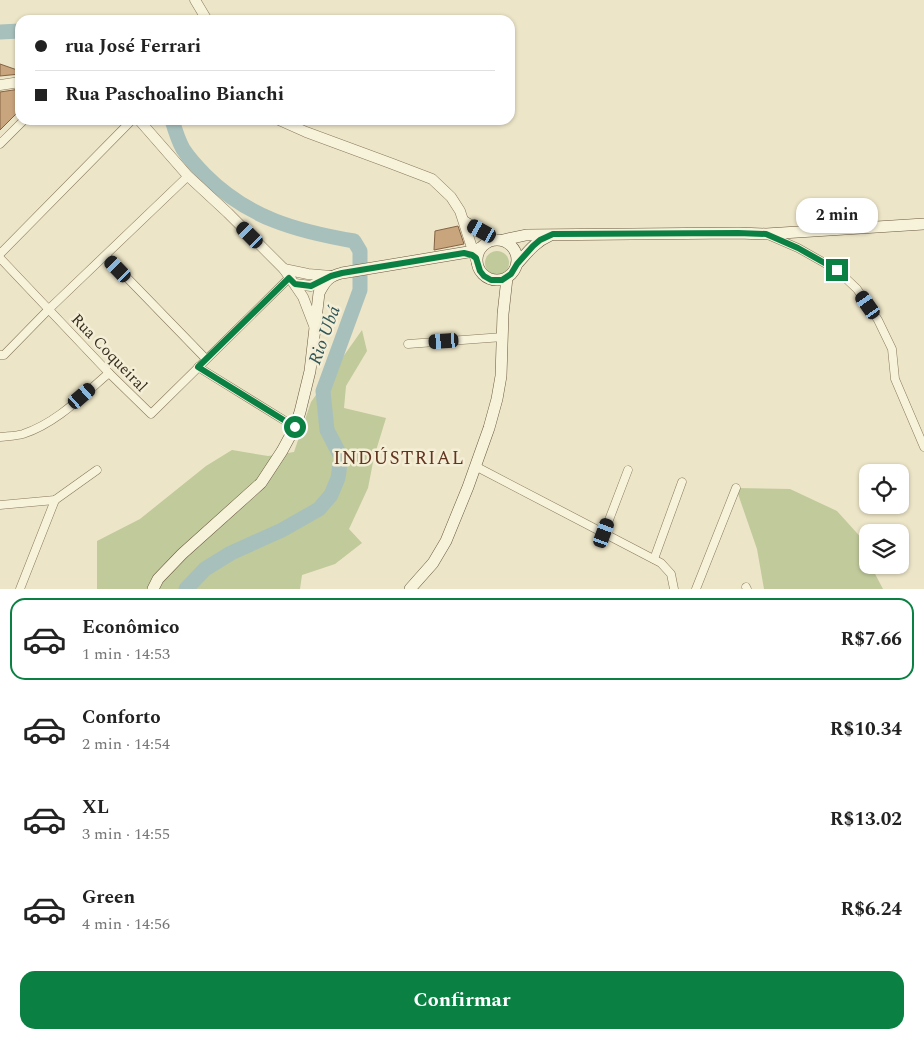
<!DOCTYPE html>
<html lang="pt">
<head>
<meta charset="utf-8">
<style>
	:root { --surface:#fff; --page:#f6f6f6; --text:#222; --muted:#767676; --line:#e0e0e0; --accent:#0b8043 }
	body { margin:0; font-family:Spectral,serif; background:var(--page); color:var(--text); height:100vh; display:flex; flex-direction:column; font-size:19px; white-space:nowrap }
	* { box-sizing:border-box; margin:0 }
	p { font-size:16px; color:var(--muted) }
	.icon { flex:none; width:28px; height:28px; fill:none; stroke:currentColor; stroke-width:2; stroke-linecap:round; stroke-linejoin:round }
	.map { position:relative; height:589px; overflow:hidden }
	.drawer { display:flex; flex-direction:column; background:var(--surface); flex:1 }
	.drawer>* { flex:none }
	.guide { position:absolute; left:15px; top:15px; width:500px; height:110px; border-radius:15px; box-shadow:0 1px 4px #0004; display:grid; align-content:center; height:110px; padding:0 20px; background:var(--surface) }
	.buttons { position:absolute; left:859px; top:464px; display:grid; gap:10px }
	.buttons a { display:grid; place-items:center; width:50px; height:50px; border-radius:10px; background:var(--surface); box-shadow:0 1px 4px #0004; font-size:25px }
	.end { position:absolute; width:22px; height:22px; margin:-11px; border:6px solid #0b8043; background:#fff; box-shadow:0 0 0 2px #fff }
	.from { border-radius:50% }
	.bubble { position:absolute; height:35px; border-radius:15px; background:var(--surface); box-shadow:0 1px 4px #0004; font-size:16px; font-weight:700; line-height:35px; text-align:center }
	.car { position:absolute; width:15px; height:30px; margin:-15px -8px; border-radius:6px; box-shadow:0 0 4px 1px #0007; background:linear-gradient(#222 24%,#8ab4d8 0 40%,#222 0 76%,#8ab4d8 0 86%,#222 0) }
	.guide b { display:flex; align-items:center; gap:18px; height:48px; font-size:19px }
	.guide b+b { border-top:1px solid var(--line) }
	.guide i { width:12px; height:12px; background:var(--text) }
	ul { padding:9px 0 0; list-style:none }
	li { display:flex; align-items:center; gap:15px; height:82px; margin:0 10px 8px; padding:0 10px; border:2px solid transparent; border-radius:15px }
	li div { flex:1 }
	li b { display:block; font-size:19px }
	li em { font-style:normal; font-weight:700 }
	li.selected { border-color:var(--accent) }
	li>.icon { width:45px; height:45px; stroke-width:1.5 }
	.cta { display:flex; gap:10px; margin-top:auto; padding:10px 20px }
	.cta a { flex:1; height:58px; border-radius:15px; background:var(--accent); color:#fff; font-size:20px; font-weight:700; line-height:58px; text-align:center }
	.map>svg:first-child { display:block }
	.green { fill:#c0ca9b }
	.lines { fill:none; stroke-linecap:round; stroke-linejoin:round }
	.river { stroke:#a8c0bc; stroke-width:15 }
	.building { fill:#c9a57e; stroke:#856444 }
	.minor-casing { stroke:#87785d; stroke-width:9 }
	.tertiary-casing { stroke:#87785d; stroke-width:11 }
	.secondary-casing { stroke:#695940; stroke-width:12 }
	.minor { stroke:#f7f2da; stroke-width:8 }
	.tertiary { stroke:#f7f2da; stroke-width:10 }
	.secondary { stroke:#f7f2da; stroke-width:11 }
	.route { stroke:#0b8043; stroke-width:6 }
	.labels { text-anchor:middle; stroke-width:5; stroke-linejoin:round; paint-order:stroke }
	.street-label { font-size:16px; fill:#382e20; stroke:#f4eed6 }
	.water-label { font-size:18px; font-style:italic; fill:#305657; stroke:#f4eed6 }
	.quarter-label { font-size:19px; letter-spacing:1px; fill:#633521; stroke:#f4eed6 }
</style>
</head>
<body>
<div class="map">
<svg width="924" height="589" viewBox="0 0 924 589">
	<rect width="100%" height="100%" fill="#ede5c7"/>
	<g class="green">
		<circle cx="497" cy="263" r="12"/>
		<path d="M362,330l5,21 -21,35 -2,22 42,10 -12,39 -6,31 -19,41 13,14 -27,21 -33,11 -2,14h-203v-48l43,-22 66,-53 26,-16 36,6 26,-4 17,-50z"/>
		<path d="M736,488l54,1 47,22 28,31 2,9 1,14h3l2,5 10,19h-119l-7,-40z"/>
	</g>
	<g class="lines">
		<g class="river">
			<path d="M0,32l20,-1"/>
			<path d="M172,120c3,10 6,20 11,29 6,9 14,18 22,26 43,43 91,56 149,66l6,10v39l-37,101 4,39 14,27 -3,21 -7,17 -12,14 -37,21 -51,23 -26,16 -19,20"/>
		</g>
	</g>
	<g class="building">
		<path d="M0,64l20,7v3l-20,2z"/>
		<path d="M20,89v21l-20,20v-38z"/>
		<path d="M458,226l6,18 -30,6 1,-19z"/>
	</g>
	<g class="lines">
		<g class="minor-casing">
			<g id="minor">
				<path d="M0,144l24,-24"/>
				<path d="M768,235l30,13 39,22 20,19 21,31 14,29 3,30 29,68"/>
				<path d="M0,254l132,-134"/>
				<path d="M106,256l100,103"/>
				<path d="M0,258l109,115 42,41 138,-136"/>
				<path d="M408,344l95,-7"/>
				<path d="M0,355h4l45,-46 139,-133"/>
				<path d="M198,367l97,60"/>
				<path d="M0,437c8,-1 16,-1 23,-3 34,-11 60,-39 86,-61"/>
				<path d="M475,466l186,97 10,11 3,15"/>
				<path d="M0,505l55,-5 42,-30"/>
				<path d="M604,533l24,-63"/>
				<path d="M654,559l28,-77"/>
				<path d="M746,587l1,2"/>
				<path d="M20,589l35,-89"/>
				<path d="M696,589l40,-101"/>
			</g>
		</g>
		<g class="tertiary-casing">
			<g id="tertiary">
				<path d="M195,0l12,20"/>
				<path d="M0,85l20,-3"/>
				<path d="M139,120l49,56 40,37 56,56 19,28 12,31"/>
				<path d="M279,120l27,12 84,31 42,16 19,18 9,14 17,52"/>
				<path d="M464,221l32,19"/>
				<path d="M284,269l24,5 23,2"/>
				<path d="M295,284l16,2 19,-10"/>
			</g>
		</g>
		<g class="secondary-casing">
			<g id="secondary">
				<circle cx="497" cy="260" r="20"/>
				<path d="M503,240l23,-5 212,-2 28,1 158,-10"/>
				<path d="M517,264c10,-11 18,-22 32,-28"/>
				<path d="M153,589l5,-10 24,-25 79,-71 21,-32 13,-24 5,-15 10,-41 9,-78c6,-12 10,-17 23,-20l132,-22 6,-3"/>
				<path d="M410,589l23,-26 13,-22 22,-54 21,-59 8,-29 4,-23 2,-62 4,-36"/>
			</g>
		</g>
		<use href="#minor" class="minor"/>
		<use href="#tertiary" class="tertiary"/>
		<use href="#secondary" class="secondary"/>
	</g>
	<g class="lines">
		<path class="route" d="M295,427l-97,-60 91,-89 6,6 16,2 20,-10 11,-3 122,-20 8,2 4,3 4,13 4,5 7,4h11l9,-6 6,-10 16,-18 7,-6 13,-6 185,-1 28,1 32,14 39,22"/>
	</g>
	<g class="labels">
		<g class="street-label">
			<text transform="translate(110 352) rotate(46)" y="6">Rua Coqueiral</text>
		</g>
		<g class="water-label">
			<text transform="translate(324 335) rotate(-70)" y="6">Rio Ubá</text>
		</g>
		<g class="quarter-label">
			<text x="399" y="464">INDÚSTRIAL</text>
		</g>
	</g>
</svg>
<div class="buttons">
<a><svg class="icon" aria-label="locate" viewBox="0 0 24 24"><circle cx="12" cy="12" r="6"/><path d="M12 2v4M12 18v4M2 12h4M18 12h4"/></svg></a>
<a><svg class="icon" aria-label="layers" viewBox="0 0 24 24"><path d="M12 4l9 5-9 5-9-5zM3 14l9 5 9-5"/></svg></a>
</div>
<i class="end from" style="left:295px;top:427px"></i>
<i class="end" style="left:837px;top:270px"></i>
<div class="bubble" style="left:796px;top:198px;width:82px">2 min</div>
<i class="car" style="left:482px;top:231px;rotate:299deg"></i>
<i class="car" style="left:250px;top:235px;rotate:315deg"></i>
<i class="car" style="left:118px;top:269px;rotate:316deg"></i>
<i class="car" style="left:868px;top:305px;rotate:325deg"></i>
<i class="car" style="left:444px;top:341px;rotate:266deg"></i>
<i class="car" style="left:82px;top:396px;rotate:49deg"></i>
<i class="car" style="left:604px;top:533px;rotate:20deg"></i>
<div class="guide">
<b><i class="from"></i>rua José Ferrari</b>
<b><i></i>Rua Paschoalino Bianchi</b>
</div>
</div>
<section class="drawer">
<ul>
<li class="selected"><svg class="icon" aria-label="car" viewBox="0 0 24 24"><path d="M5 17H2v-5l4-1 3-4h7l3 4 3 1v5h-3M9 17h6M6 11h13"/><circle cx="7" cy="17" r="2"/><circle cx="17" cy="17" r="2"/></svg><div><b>Econômico</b><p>1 min · 14:53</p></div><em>R$7.66</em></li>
<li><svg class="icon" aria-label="car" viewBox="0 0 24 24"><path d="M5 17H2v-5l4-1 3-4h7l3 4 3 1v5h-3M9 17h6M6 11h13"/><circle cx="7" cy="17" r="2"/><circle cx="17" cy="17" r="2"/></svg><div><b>Conforto</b><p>2 min · 14:54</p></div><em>R$10.34</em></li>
<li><svg class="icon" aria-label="car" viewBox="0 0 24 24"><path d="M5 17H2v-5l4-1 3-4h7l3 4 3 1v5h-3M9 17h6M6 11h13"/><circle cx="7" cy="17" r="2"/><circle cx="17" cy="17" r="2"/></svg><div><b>XL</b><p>3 min · 14:55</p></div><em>R$13.02</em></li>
<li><svg class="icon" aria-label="car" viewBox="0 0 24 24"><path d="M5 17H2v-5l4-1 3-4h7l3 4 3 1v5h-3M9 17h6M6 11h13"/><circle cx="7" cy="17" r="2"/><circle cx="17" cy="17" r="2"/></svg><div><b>Green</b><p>4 min · 14:56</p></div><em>R$6.24</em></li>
</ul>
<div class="cta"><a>Confirmar</a></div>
</section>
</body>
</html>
